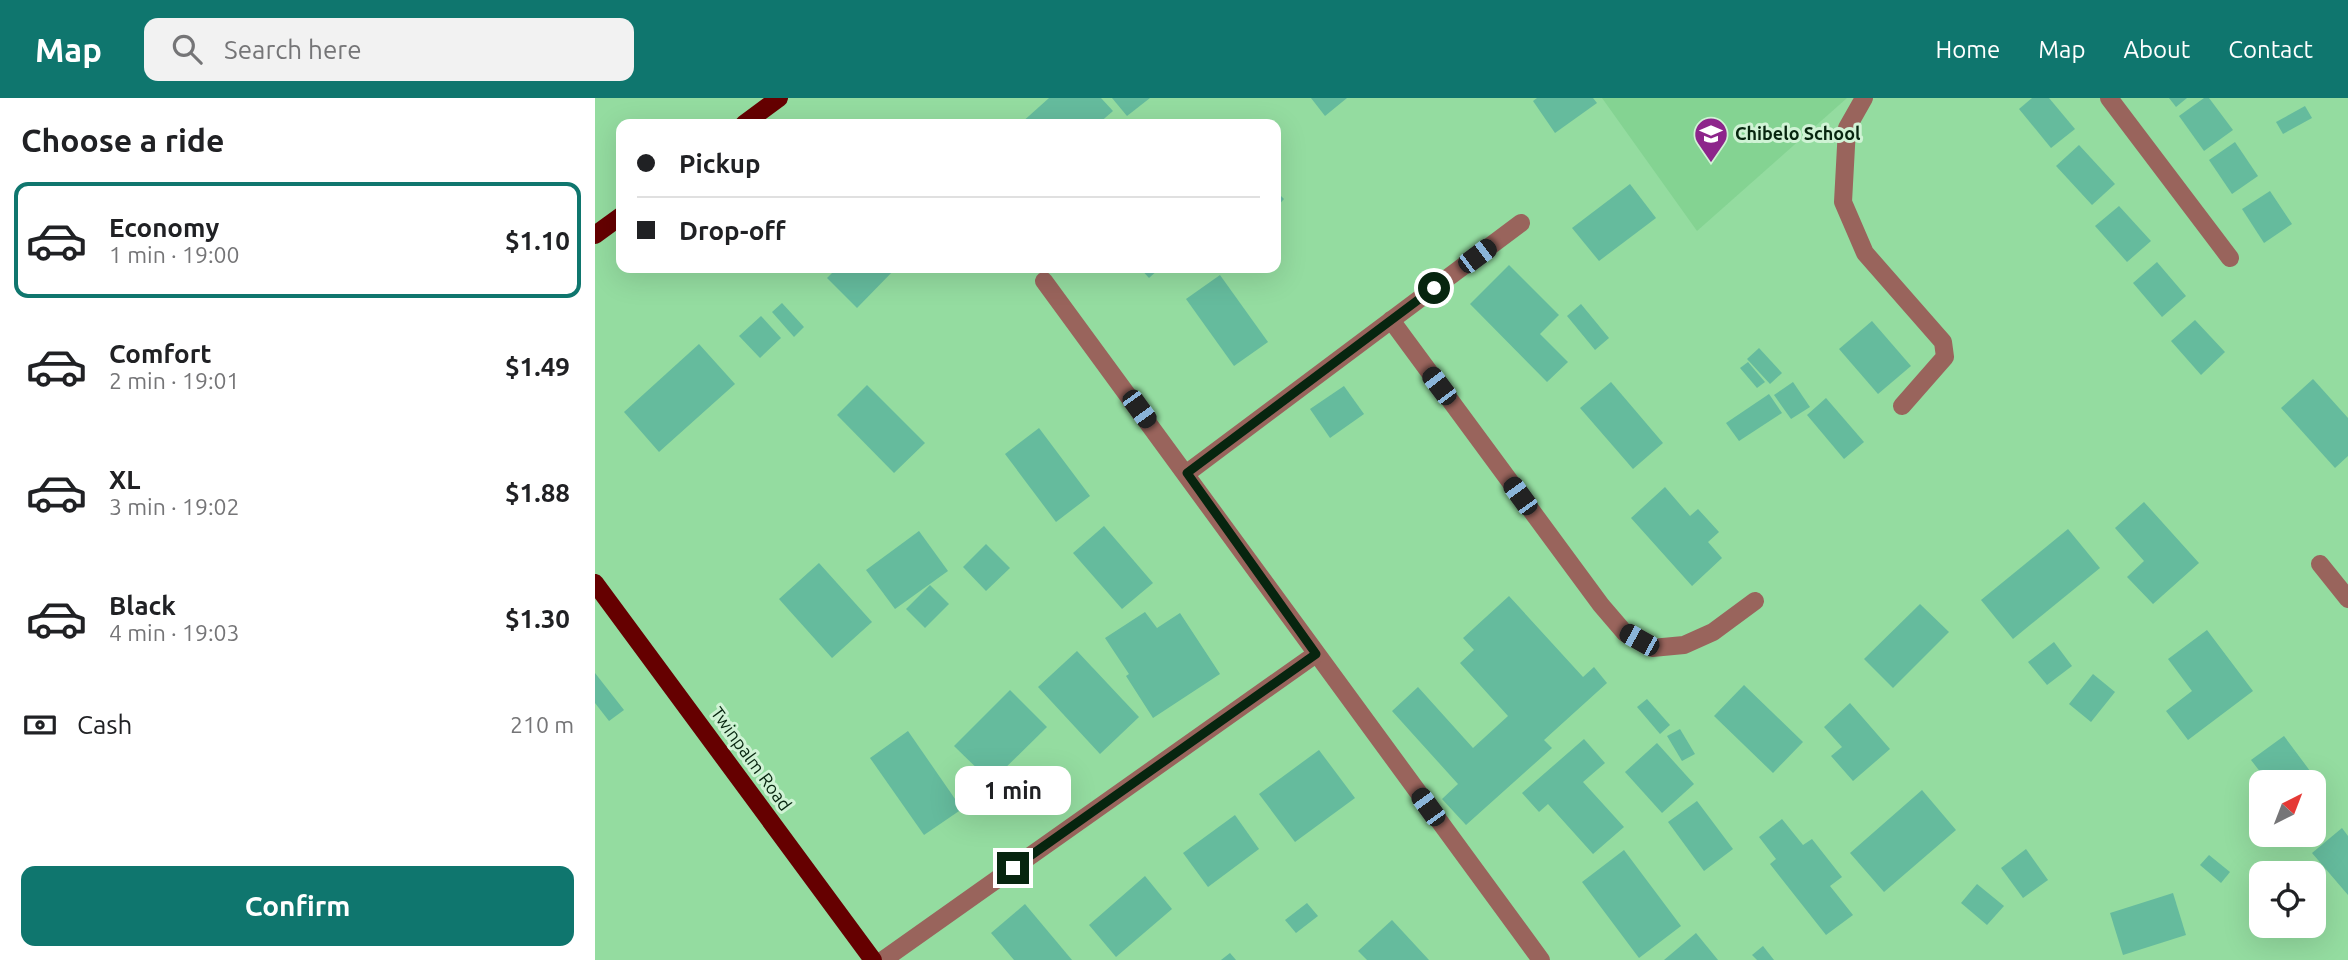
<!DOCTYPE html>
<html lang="en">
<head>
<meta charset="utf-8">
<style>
	:root { --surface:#fff; --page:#f2f2f2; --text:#202124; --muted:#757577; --line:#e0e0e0; --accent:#0f766e }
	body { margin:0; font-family:Ubuntu,sans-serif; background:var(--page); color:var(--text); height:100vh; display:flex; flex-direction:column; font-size:26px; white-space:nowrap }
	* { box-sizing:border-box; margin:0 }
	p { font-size:23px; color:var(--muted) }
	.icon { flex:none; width:38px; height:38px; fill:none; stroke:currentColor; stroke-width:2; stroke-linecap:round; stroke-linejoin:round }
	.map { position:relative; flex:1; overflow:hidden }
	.drawer { display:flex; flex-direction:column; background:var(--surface); width:595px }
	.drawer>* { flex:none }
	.guide { position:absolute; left:21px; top:21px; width:665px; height:154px; border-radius:14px; box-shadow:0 7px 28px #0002; display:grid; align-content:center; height:154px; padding:0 21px; background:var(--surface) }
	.needle { width:46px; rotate:42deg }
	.fabs { position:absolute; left:1654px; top:672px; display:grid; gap:14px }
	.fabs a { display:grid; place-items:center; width:77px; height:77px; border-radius:14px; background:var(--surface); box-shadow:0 7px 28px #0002; font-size:35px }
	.end { position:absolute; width:32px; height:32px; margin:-16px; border:9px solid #07250f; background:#fff; box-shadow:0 0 0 4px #fff }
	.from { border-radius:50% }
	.bubble { position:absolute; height:49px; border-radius:14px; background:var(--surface); box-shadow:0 7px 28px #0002; font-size:23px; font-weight:600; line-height:49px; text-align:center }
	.car { position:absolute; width:21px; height:42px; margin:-21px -10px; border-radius:9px; box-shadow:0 0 5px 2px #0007; background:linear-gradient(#222 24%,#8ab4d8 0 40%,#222 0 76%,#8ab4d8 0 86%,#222 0) }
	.guide b { display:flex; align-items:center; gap:24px; height:66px; font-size:26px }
	.guide b+b { border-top:2px solid var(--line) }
	.guide i { width:18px; height:18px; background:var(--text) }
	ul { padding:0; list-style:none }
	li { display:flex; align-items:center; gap:21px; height:116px; margin:0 14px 10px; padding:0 7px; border:4px solid transparent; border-radius:14px }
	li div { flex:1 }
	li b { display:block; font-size:26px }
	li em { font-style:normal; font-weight:600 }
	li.selected { border-color:var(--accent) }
	li>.icon { width:63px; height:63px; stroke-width:1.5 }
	h2 { padding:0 21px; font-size:32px; line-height:84px }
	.pay { display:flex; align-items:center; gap:18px; height:77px; padding:0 21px; font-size:26px }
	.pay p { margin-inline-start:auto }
	.button { display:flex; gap:14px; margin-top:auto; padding:14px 21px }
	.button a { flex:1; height:80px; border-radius:14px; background:var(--accent); color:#fff; font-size:28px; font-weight:600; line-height:80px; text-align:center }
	header { display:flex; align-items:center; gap:42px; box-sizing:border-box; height:98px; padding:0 35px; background:var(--accent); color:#fff }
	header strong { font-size:33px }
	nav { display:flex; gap:38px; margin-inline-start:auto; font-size:24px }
	.search { width:490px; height:63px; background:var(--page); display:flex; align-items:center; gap:18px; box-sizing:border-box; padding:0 24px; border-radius:14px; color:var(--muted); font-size:26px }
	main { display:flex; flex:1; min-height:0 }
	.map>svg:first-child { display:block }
	.built { fill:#84d392 }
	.building { fill:#65bb9d }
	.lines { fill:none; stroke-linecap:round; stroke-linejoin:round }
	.minor { stroke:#99645c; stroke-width:18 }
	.major { stroke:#650000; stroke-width:18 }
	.route { stroke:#07250f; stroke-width:9 }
	.labels { text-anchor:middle; stroke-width:6; stroke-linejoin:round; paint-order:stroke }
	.poi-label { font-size:18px; font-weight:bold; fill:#07250f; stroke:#d0f3d5; text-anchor:start }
	.street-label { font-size:18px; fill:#07250f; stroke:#d0f3d5 }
</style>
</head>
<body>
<header>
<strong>Map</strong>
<div class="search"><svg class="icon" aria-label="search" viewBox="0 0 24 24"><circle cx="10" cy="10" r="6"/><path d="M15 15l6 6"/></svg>Search here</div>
<nav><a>Home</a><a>Map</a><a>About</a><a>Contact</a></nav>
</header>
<main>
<section class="drawer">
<h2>Choose a ride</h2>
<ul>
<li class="selected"><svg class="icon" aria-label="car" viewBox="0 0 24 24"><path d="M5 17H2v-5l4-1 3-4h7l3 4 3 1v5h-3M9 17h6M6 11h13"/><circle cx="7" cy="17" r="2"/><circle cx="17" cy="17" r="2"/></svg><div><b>Economy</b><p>1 min · 19:00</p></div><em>$1.10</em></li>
<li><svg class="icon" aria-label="car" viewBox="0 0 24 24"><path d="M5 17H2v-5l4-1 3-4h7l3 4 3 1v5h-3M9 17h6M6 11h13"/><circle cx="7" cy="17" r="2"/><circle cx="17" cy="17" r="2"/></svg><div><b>Comfort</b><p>2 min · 19:01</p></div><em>$1.49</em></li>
<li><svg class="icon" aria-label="car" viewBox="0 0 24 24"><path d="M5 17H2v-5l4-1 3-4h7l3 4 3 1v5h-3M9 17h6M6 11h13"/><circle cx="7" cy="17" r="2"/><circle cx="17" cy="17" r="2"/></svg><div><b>XL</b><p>3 min · 19:02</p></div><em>$1.88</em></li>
<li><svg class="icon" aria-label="car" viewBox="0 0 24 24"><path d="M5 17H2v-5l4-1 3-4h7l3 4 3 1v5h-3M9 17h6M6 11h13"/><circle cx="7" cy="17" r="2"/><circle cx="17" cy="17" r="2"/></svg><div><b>Black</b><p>4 min · 19:03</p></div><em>$1.30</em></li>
</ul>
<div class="pay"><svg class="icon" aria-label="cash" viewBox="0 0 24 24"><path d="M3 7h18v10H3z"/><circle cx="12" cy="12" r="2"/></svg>Cash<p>210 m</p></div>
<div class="button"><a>Confirm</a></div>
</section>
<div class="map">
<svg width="1753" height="862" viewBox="0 0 1753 862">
	<rect width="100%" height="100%" fill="#94dca0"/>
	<path class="built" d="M1007,0h245l-150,133z"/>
	<g class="building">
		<path d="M454,0h52l12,13 -15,13h-78z"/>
		<path d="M517,0h38l-23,18z"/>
		<path d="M716,0h36l-22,18z"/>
		<path d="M942,0h56l4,5 -42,30 -22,-32z"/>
		<path d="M1437,0h17l26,31 -24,19 -32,-39z"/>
		<path d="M1574,0h18l-11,9z"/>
		<path d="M1609,0h5l24,32 -29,21 -25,-35z"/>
		<path d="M1710,8l7,12 -29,16 -7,-12z"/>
		<path d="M1640,44l23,34 -26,18 -23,-34z"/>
		<path d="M1484,47l36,39 -23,21 -36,-39z"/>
		<path d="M1035,86l26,34 -57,43 -27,-33z"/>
		<path d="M681,93l8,8 -8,9z"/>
		<path d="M1675,93l22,33 -28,19 -22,-34z"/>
		<path d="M1524,108l32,35 -24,21 -32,-36z"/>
		<path d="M1562,164l29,34 -24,21 -29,-34z"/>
		<path d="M914,167l50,50 -19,19 28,28 -21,20 -77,-78z"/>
		<path d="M242,170h59l-39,40 -30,-30z"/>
		<path d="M545,170h20l-11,10z"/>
		<path d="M625,177l48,67 -34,24 -48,-67z"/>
		<path d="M187,205l22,24 -10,10 -22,-25z"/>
		<path d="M986,206l28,34 -14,12 -28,-34z"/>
		<path d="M166,218l20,22 -21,20 -21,-22z"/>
		<path d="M1600,222l30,32 -24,23 -30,-34z"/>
		<path d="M1277,223l39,45 -33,28 -39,-45z"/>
		<path d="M104,246l36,40 -76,68 -35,-40z"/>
		<path d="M1164,250l23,25 -12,11 -23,-25z"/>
		<path d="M1153,264l17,20 -8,6 -17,-20z"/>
		<path d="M1718,281l35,39v38l-13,12 -54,-60z"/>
		<path d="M1016,284l52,61 -30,26 -53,-61z"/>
		<path d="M1198,284l17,25 -19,12 -17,-24z"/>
		<path d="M272,287l58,58 -31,30 -57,-58z"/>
		<path d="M749,288l20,28 -34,24 -20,-29z"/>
		<path d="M1174,296l13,19 -43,28 -13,-18z"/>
		<path d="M1231,300l38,44 -20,17 -37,-44z"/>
		<path d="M444,330l51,68 -34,26 -51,-68z"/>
		<path d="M1070,389l25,29 8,-7 21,23 -11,10 14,16 -30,28 -61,-68z"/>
		<path d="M1549,404l55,61 -46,41 -26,-27 17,-16 -29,-33z"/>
		<path d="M509,428l49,57 -31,26 -49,-56z"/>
		<path d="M1473,431l32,39 -87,71 -32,-39z"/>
		<path d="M324,433l29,40 -53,38 -29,-39z"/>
		<path d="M391,446l24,24 -24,23 -23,-24z"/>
		<path d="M224,465l53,59 -40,36 -53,-59z"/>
		<path d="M335,487l19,19 -24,24 -19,-19z"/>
		<path d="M914,498l74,81 11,-10 13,16 -63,57 8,8 -86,77 -24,-26 16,-15 -66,-73 26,-24 55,61 35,-32 -48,-53 14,-13 -11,-12z"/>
		<path d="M1325,506l29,28 -56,56 -29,-29z"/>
		<path d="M550,514l12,16 23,-15 40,61 -67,44 -27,-42 3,-2 -24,-36z"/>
		<path d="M1612,532l46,61 -65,49 -22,-29 26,-20 -24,-32z"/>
		<path d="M1459,544l18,24 -25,19 -19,-23z"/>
		<path d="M482,553l62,66 -39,37 -62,-67z"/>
		<path d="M0,575l29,37 -15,11 -14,-18z"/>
		<path d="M1498,576l22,18 -24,30 -22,-18z"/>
		<path d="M1149,587l59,57 -30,31 -59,-57z"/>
		<path d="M415,592l37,37 -56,55 -37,-36z"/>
		<path d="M1052,601l23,26 -10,9 -23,-27z"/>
		<path d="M1255,605l40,46 -37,32 -22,-25 11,-9 -18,-20z"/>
		<path d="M1085,631l15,25 -13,7 -15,-25z"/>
		<path d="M313,633l54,78 -38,26 -54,-77z"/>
		<path d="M1689,638l35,47 -6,4v-5h-45l-17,-22z"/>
		<path d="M989,641l21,24 -22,19 41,45 -31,27 -45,-50 -9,8 -17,-19z"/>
		<path d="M1062,645l37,41 -32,29 -37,-41z"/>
		<path d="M724,652l36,48 -60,44 -36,-48z"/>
		<path d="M1327,692l34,40 -72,62 -34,-39z"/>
		<path d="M1102,703l36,48 -29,22 -36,-49z"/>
		<path d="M640,717l24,34 -51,38 -25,-34z"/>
		<path d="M1187,721l21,26 9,-6 30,38 -12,9 23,29 -27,20 -56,-71 6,-5 -17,-22z"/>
		<path d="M1747,730l6,8v59l-36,-42z"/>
		<path d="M1431,751l22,31 -25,18 -22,-30z"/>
		<path d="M1029,752l57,76 -42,32 -57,-76z"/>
		<path d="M1614,757l21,17 -9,11 -21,-18z"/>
		<path d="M550,778l27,33 -56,48 -27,-32z"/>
		<path d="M1382,786l27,22 -17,19 -26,-22z"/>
		<path d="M1578,795l13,42 -63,20 -13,-42z"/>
		<path d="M712,805l11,13 -22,17 -11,-13z"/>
		<path d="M430,806l47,56h-58l-23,-27z"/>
		<path d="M797,822l37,40h-62l-9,-9z"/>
		<path d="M1101,835l22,27h-54z"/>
		<path d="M1168,848l11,14h-17l-5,-5z"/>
		<path d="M635,855l6,7h-15z"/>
	</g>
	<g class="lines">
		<g class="minor">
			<path d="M1269,0l-17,30 -4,74 22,51 78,89 2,15 -43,49"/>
			<path d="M1514,0l121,160"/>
			<path d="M449,183c167,225 330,453 497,679"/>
			<path d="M796,222l210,285 24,28 27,15 32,-3 29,-13 42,-31"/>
			<path d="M592,375l334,-250"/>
			<path d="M1725,466l28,35"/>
			<path d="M288,862l433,-306"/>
		</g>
		<g class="major">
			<path d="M149,26l35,-26"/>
			<path d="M0,137l26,-19"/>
			<path d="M0,485l278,377"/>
		</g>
	</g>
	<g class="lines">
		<path class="route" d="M418,770l303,-214 -129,-181 247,-185"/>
	</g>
	<defs>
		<g id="school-pin" transform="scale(1.75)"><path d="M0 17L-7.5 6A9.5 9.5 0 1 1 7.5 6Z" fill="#8d258b" stroke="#d0f3d5"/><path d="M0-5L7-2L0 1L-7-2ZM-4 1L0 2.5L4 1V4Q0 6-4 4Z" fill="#fff"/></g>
	</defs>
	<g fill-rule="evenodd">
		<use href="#school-pin" x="1116" y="36"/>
	</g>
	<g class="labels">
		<g class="poi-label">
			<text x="1140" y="42">Chibelo School</text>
		</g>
		<g class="street-label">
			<text transform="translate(156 661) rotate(54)" y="6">Twinpalm Road</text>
		</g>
	</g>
</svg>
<div class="fabs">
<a><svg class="needle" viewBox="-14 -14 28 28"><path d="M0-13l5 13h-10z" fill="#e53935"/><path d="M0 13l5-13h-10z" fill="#757577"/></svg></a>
<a><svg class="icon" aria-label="locate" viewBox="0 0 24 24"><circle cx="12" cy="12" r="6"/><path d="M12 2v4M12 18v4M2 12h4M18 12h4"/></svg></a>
</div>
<i class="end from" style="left:839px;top:190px"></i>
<i class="end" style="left:418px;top:770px"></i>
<div class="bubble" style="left:360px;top:668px;width:116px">1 min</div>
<i class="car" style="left:882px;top:158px;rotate:53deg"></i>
<i class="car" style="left:844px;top:288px;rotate:323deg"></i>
<i class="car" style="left:544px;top:311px;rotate:144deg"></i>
<i class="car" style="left:925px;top:398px;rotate:324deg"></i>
<i class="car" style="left:1044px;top:542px;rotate:299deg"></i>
<i class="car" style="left:833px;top:709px;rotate:324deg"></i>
<div class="guide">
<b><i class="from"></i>Pickup</b>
<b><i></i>Drop-off</b>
</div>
</div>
</main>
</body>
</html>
